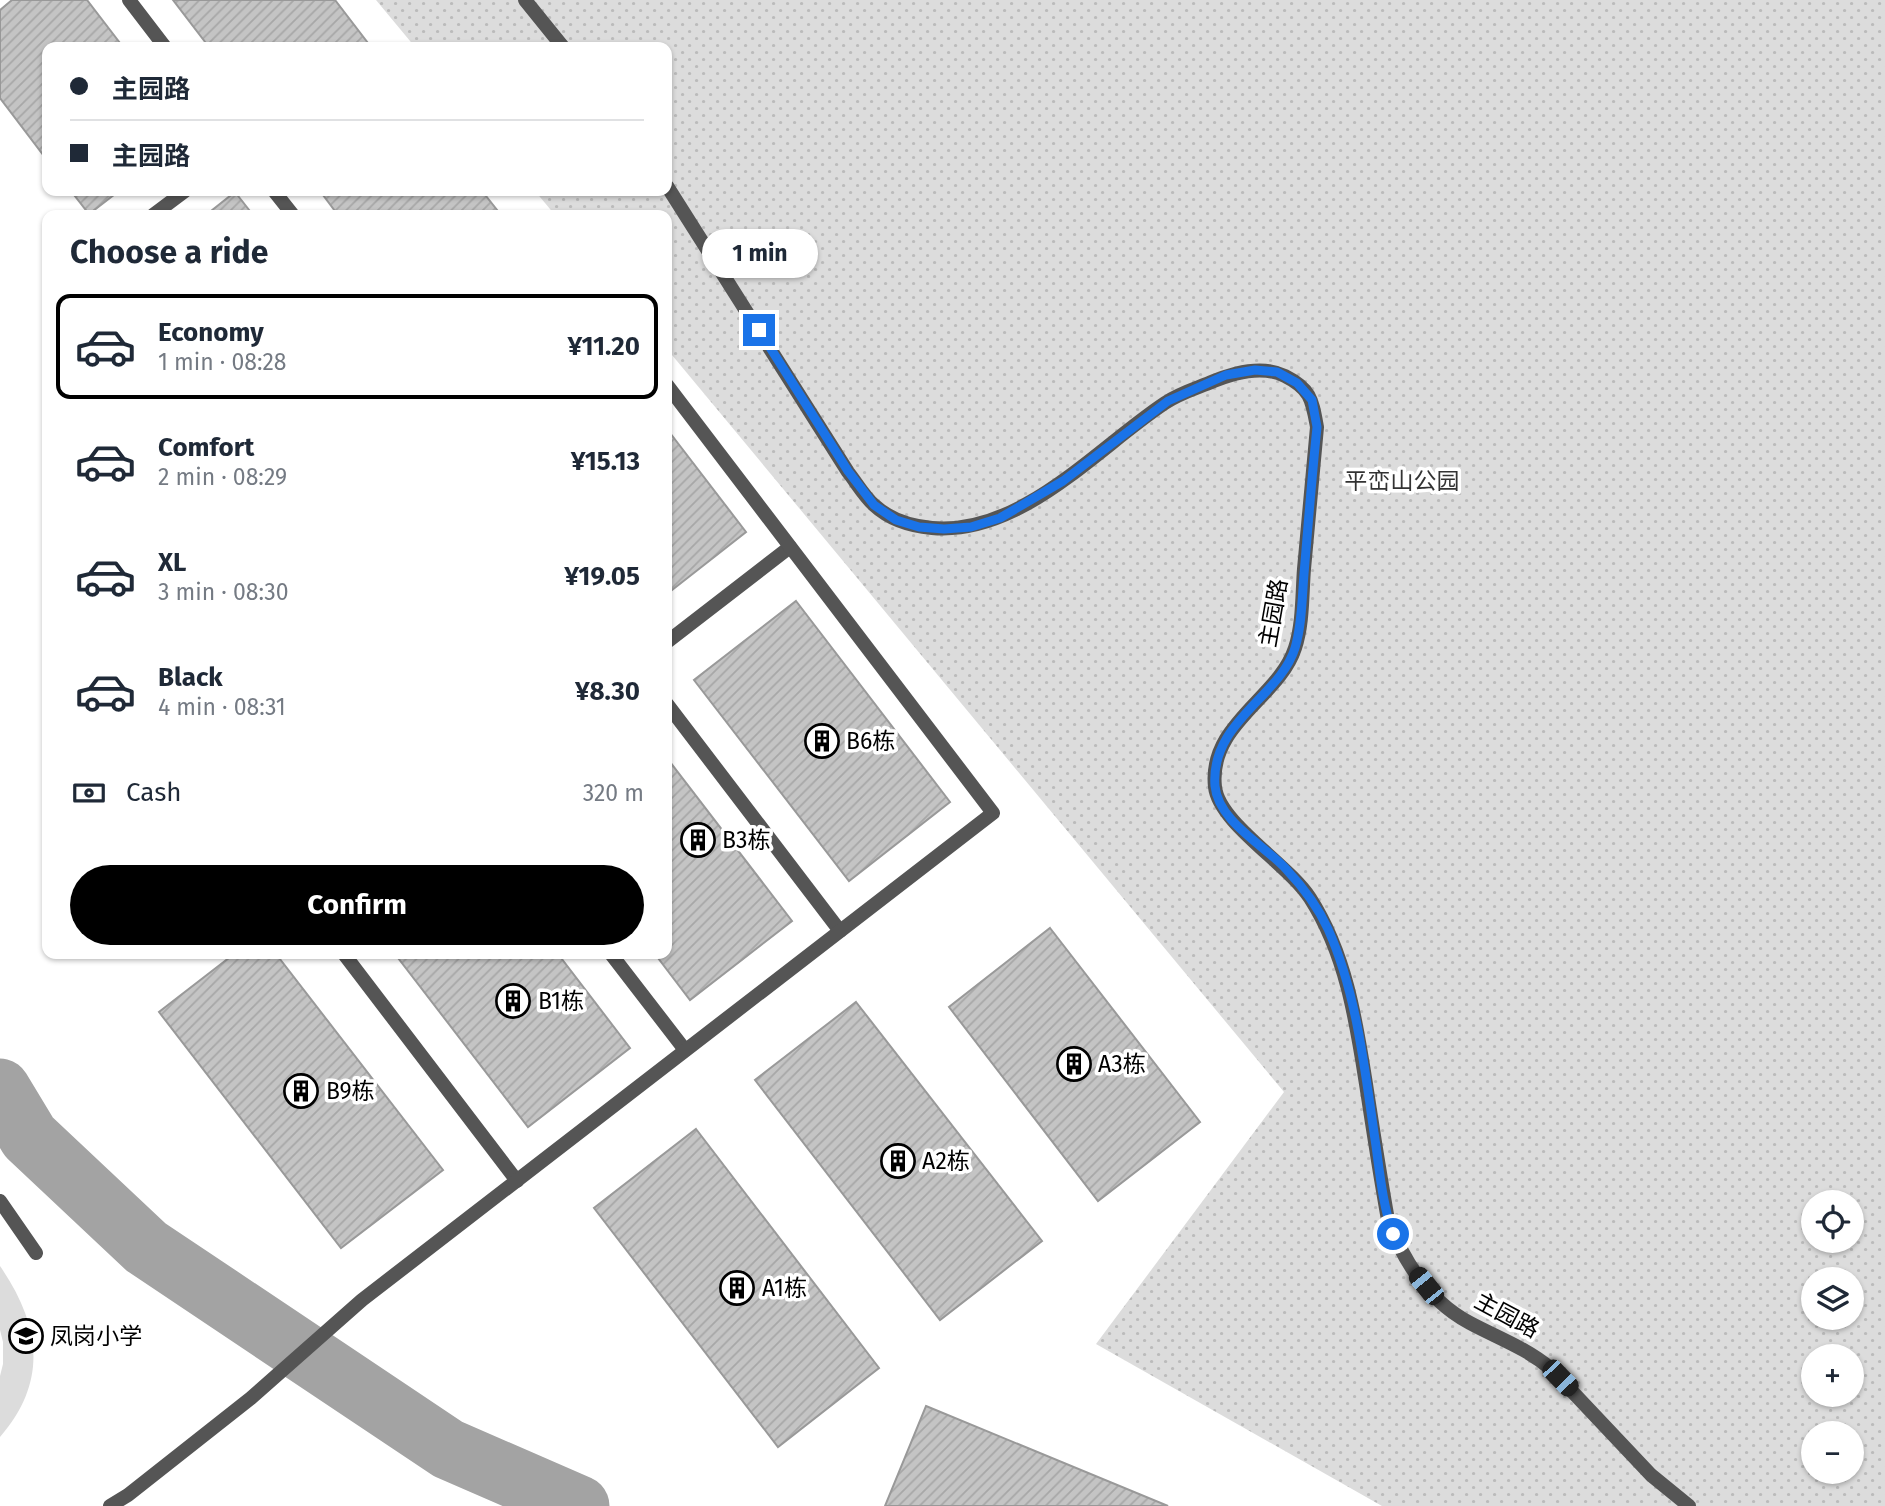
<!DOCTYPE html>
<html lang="en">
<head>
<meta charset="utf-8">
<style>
	:root { --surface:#fff; --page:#f2f2f3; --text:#1f2937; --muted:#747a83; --line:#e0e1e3; --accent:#000 }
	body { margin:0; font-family:"Fira Sans","Noto Sans SC",sans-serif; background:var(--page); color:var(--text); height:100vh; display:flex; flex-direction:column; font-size:26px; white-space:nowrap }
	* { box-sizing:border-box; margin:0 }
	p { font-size:23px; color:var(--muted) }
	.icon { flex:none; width:38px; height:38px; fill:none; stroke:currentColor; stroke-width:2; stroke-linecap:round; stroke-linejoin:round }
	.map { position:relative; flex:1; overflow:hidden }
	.side { position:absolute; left:42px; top:210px; width:630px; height:749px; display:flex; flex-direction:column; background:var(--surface); border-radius:14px; box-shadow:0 2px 5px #0004 }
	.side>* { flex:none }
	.hud { position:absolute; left:42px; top:42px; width:630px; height:154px; border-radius:14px; box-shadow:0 2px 5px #0004; display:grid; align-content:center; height:154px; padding:0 28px; background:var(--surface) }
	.buttons { position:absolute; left:1801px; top:1190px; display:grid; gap:14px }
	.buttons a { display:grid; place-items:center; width:63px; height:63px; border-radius:50%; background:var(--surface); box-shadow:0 2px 5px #0004; font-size:35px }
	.end { position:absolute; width:32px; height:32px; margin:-16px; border:9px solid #1a73e8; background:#fff; box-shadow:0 0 0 4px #fff }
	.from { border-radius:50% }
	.bubble { position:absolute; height:49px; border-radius:24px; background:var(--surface); box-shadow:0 2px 5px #0004; font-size:23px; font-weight:700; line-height:49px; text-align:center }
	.car { position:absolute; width:21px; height:42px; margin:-21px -10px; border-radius:9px; box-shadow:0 0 5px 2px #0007; background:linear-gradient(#222 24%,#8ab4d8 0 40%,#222 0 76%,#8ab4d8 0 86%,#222 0) }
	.hud b { display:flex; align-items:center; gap:24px; height:66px; font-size:26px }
	.hud b+b { border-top:2px solid var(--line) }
	.hud i { width:18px; height:18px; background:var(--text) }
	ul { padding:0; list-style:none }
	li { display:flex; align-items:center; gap:21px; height:105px; margin:0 14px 10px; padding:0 14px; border:4px solid transparent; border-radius:14px }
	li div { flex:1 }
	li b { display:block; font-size:26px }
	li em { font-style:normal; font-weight:700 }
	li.current { border-color:var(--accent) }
	li>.icon { width:63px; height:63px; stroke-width:1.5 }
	h2 { padding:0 28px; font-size:32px; line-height:84px }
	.pay { display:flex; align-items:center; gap:18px; height:77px; padding:0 28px; font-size:26px }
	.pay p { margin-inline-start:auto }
	.action { display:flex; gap:14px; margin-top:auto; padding:14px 28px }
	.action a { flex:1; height:80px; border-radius:42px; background:var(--accent); color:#fff; font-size:28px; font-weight:700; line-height:80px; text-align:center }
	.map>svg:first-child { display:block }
	.park { fill:url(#park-dots); fill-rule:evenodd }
	.garden { fill:#dcdcdc }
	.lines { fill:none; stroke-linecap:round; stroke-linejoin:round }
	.river { stroke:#a3a3a3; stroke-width:61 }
	.building { fill:url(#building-hatch); stroke:#999; stroke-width:2 }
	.service { stroke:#555; stroke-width:14 }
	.minor { stroke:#555; stroke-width:14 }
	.route { stroke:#1a73e8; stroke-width:9 }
	.labels { text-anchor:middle; stroke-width:7; stroke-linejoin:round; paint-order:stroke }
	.park-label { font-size:23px; fill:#333; stroke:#fff }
	.street-label { font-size:23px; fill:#000; stroke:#fff }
	.poi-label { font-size:23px; fill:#000; stroke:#fff; text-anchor:start }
</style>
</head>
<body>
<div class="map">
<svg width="1885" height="1506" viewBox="0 0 1885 1506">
	<defs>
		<pattern id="park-dots" width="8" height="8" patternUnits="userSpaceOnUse" patternTransform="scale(1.75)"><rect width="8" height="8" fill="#dcdcdc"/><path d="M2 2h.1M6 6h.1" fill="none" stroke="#bbb" stroke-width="1.8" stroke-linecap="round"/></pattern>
		<pattern id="building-hatch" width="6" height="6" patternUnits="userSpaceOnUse" patternTransform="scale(1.75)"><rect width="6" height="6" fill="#c4c4c4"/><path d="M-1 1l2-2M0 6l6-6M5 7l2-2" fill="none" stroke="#a7a7a7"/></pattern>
	</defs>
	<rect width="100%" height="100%" fill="#fff"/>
	<path class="park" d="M376,0h1509v1506h-503l-286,-162 188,-252 -617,-743v-134h-112l-20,-24h132v-144h-252zM1813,1202h39v39h-39zM1813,1279h39v39h-39zM1813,1356h39v39h-39zM1813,1433h39v39h-39z"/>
	<path class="garden" d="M0,1266c40,58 49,115 0,171v-61l3,-12v-22l-3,-12z"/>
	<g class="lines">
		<path class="river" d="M0,1089l29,48 117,110 302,202 131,57"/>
	</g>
	<g class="building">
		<path d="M12,0h75l36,47h-76v113l-47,-62v-88z"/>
		<path d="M173,0h162l36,47h-162z"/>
		<path d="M71,191h48l-30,23z"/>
		<path d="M320,191h162l19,24h-163z"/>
		<path d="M235,192l18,23h-47z"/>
		<path d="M667,429l79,103 -79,62z"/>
		<path d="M796,601l154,201 -101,79 -155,-201z"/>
		<path d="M667,758l125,163 -102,79 -35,-46h12z"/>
		<path d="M1050,928l150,194 -102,79 -149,-194z"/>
		<path d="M234,954h42l167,216 -102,78 -182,-236z"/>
		<path d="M395,954h163l72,94 -102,79z"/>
		<path d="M856,1002l186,239 -102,79 -185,-240z"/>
		<path d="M696,1129l183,239 -101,79 -184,-239z"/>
		<path d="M926,1406l242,100h-283z"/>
	</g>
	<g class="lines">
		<g class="service">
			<path d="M129,0l36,47"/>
			<path d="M274,191l19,24"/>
			<path d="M153,215l32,-24"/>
			<path d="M667,642l123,-95"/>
			<path d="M667,704l173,227"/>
			<path d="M344,954l173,227"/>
			<path d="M611,954l74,96"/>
			<path d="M110,1506l18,-11 123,-97 111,-98 631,-487 -326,-428"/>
		</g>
		<g class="minor">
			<path d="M525,0l38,47"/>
			<path d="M667,186l181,286c8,10 16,24 26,33 16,15 37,21 58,23 89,8 165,-80 233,-125 13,-9 29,-14 44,-20 23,-10 52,-19 76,-7 26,13 27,24 32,51 -4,47 -9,95 -13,142 -2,26 -1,55 -9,79 -16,50 -87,76 -80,139 4,36 73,77 95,111 36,56 46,122 56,186 7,46 14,91 22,136 16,42 42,82 82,103 28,15 56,25 80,45l101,107 38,31"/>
			<path d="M0,1201l36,52"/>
		</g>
	</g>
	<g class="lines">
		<path class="route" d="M759,330l89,141 26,34 22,15 23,7 25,2 27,-2 29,-9 63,-37 105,-80 58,-26 29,-5 22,2 20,11 15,17 5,27c-5,49 -9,98 -13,147 -2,24 -2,51 -9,74 -15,49 -85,74 -80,138 3,35 49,59 71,83 17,18 32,38 42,60 30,67 37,145 48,217 4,29 7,60 17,88"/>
	</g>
	<defs>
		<g id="building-ring" transform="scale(1.75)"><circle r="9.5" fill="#fff" stroke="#000" stroke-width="1.5"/><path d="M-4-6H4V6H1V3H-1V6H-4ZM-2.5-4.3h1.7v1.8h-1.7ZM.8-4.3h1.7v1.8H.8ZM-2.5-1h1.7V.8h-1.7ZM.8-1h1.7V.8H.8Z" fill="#000"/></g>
		<g id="school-ring" transform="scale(1.75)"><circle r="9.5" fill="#fff" stroke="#000" stroke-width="1.5"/><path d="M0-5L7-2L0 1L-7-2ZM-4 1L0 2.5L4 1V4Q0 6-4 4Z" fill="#000"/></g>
	</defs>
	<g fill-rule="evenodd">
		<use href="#building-ring" x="822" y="741"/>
		<use href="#building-ring" x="698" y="840"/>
		<use href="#building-ring" x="513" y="1001"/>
		<use href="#building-ring" x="1074" y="1064"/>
		<use href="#building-ring" x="301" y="1091"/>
		<use href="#building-ring" x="898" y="1161"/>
		<use href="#building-ring" x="737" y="1288"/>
		<use href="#school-ring" x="26" y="1336"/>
	</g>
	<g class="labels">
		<g class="park-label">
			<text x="1402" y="489">平峦山公园</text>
		</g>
		<g class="street-label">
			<text transform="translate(1273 613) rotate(-80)" y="8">主园路</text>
			<text transform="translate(1507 1315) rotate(28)" y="8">主园路</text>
		</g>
		<g class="poi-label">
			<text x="846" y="749">B6栋</text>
			<text x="722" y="848">B3栋</text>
			<text x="538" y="1009">B1栋</text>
			<text x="1098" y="1072">A3栋</text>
			<text x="326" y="1099">B9栋</text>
			<text x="922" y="1169">A2栋</text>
			<text x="762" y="1296">A1栋</text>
			<text x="50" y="1344">凤岗小学</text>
		</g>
	</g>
</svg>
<div class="buttons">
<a><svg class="icon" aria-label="locate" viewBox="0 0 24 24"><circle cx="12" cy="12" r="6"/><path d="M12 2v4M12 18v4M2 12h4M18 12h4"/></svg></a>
<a><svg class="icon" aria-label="layers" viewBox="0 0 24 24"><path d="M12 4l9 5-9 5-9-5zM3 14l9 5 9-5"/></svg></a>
<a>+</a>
<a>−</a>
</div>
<i class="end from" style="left:1393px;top:1234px"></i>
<i class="end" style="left:759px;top:330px"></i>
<div class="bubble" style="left:702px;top:229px;width:116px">1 min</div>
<i class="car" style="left:1426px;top:1286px;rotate:321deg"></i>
<i class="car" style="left:1560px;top:1378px;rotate:136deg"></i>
<div class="hud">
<b><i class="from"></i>主园路</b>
<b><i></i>主园路</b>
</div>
<section class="side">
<h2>Choose a ride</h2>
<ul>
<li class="current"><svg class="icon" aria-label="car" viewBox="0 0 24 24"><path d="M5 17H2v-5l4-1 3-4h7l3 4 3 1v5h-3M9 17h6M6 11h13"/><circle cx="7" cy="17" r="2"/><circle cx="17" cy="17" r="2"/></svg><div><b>Economy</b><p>1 min · 08:28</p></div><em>¥11.20</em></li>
<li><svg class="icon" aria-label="car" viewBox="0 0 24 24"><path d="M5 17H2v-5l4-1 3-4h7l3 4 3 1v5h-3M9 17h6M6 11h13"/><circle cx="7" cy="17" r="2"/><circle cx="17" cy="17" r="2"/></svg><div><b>Comfort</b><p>2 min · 08:29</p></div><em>¥15.13</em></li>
<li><svg class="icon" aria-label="car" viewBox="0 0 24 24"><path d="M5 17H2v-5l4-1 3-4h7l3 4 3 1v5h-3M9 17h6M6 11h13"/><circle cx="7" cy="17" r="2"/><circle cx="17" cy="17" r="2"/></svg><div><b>XL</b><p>3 min · 08:30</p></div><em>¥19.05</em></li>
<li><svg class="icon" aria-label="car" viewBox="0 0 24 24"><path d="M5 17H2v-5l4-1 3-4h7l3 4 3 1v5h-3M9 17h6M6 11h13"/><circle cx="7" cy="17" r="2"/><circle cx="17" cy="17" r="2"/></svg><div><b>Black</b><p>4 min · 08:31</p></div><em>¥8.30</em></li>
</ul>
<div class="pay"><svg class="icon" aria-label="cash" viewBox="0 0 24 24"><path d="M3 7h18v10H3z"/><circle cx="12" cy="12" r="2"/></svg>Cash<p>320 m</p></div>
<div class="action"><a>Confirm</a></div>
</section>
</div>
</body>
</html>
